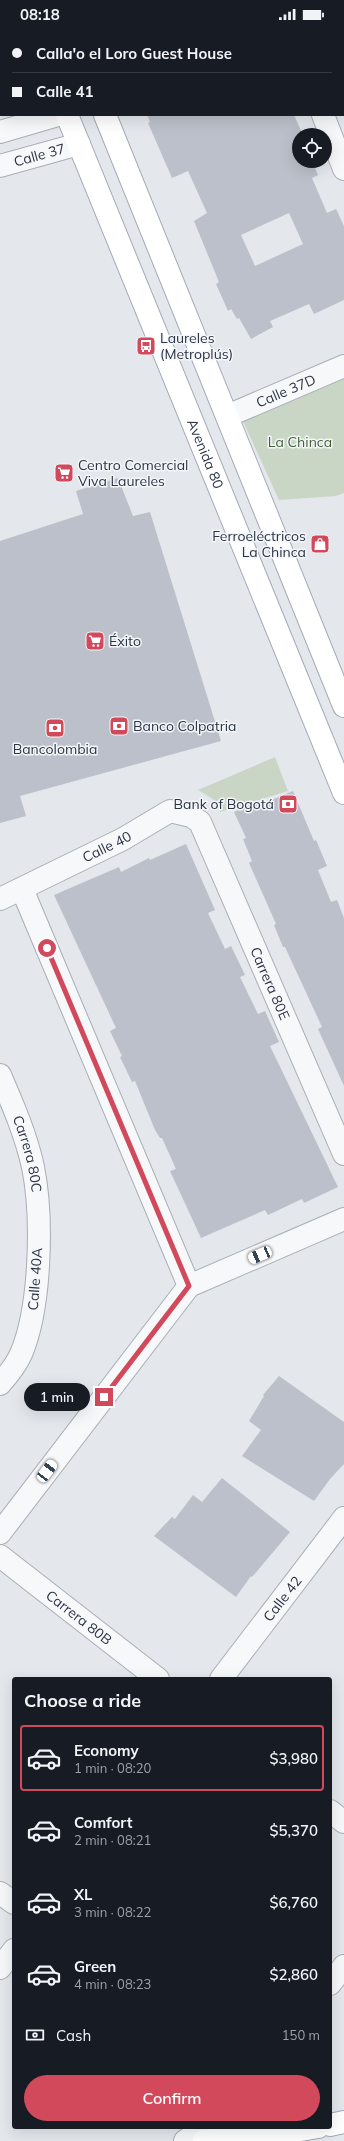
<!DOCTYPE html>
<html lang="en">
<head>
<meta charset="utf-8">
<style>
	:root { --surface:#171b24; --page:#20242c; --text:#f1f3f6; --muted:#9ea1a6; --line:#363941; --accent:#d1495b }
	body { margin:0; font-family:Mulish,sans-serif; background:var(--page); color:var(--text); height:100vh; display:flex; flex-direction:column; font-size:15px; white-space:nowrap }
	* { box-sizing:border-box; margin:0 }
	p { font-size:13px; color:var(--muted) }
	.icon { flex:none; width:22px; height:22px; fill:none; stroke:currentColor; stroke-width:2; stroke-linecap:round; stroke-linejoin:round }
	.map { position:relative; flex:1; overflow:hidden }
	.side { position:absolute; left:12px; top:1649px; width:320px; height:452px; display:flex; flex-direction:column; background:var(--surface); border-radius:4px; box-shadow:0 4px 16px #0002 }
	.side>* { flex:none }
	.hud { position:absolute; left:0px; top:0px; width:344px; height:88px; box-shadow:0 4px 16px #0002; display:grid; align-content:center; height:88px; padding:0 12px; background:var(--surface) }
	.controls { position:absolute; left:292px; top:100px; display:grid; gap:8px }
	.controls a { display:grid; place-items:center; width:40px; height:40px; border-radius:50%; background:var(--surface); box-shadow:0 4px 16px #0002; font-size:20px }
	.end { position:absolute; width:18px; height:18px; margin:-9px; border:5px solid #d1495b; background:#fff; box-shadow:0 0 0 2px #fff }
	.from { border-radius:50% }
	.bubble { position:absolute; height:28px; border-radius:14px; background:var(--surface); box-shadow:0 4px 16px #0002; font-size:13px; font-weight:600; line-height:28px; text-align:center }
	.car { position:absolute; width:12px; height:24px; margin:-12px -6px; border-radius:5px; box-shadow:0 0 3px 1px #0007; background:linear-gradient(#fff 24%,#345 0 40%,#fff 0 76%,#345 0 86%,#fff 0) }
	.hud b { display:flex; align-items:center; gap:14px; height:38px; font-size:15px }
	.hud b+b { border-top:1px solid var(--line) }
	.hud i { width:10px; height:10px; background:var(--text) }
	ul { padding:0; list-style:none }
	li { display:flex; align-items:center; gap:12px; height:66px; margin:0 8px 6px; padding:0 4px; border:2px solid transparent; border-radius:4px }
	li div { flex:1 }
	li b { display:block; font-size:15px }
	li em { font-style:normal; font-weight:600 }
	li.on { border-color:var(--accent) }
	li>.icon { width:36px; height:36px; stroke-width:1.5 }
	h2 { padding:0 12px; font-size:18px; line-height:48px }
	.pay { display:flex; align-items:center; gap:10px; height:44px; padding:0 12px; font-size:15px }
	.pay p { margin-inline-start:auto }
	.primary-button { display:flex; gap:8px; margin-top:auto; padding:8px 12px }
	.primary-button a { flex:1; height:46px; border-radius:24px; background:var(--accent); color:#fff; font-size:16px; font-weight:600; line-height:46px; text-align:center }
	.status { display:flex; justify-content:space-between; align-items:center; height:28px; padding:0 20px; background:var(--surface); direction:ltr }
	.status svg { height:11px; fill:currentColor }
	.map>svg:first-child { display:block }
	.green { fill:#c9d6c5 }
	.building { fill:#bbc0ca; fill-rule:evenodd }
	.lines { fill:none; stroke-linecap:round; stroke-linejoin:round }
	.minor-casing { stroke:#a9aeb7; stroke-width:24 }
	.major-casing { stroke:#a3abb8; stroke-width:24 }
	.minor { stroke:#f7f8fa; stroke-width:22 }
	.major { stroke:#fff; stroke-width:22 }
	.route { stroke:#d1495b; stroke-width:5 }
	.labels { text-anchor:middle; stroke-width:3; stroke-linejoin:round; paint-order:stroke }
	.street-label { font-size:14px; fill:#2b3445; stroke:#f4f6f9 }
	.poi-label { font-size:14px; fill:#2b3445; stroke:#f4f6f9; text-anchor:start }
	.park-label { font-size:14px; fill:#3f6138; stroke:#f4f6f9 }
</style>
</head>
<body>
<div class="status"><b>08:18</b><svg viewBox="0 0 49 12"><path d="M0 12V9h3v3zM5 12V6h3v6zM10 12V3h3v9zM15 12V0h3v12zM26 1h20v11H26zM47 4h2v5h-2z"/></svg></div>
<div class="map">
<svg width="344" height="2113" viewBox="0 0 344 2113">
	<rect width="100%" height="100%" fill="#e4e7ec"/>
	<g class="green">
		<path d="M344,346v119l-8,3 -57,4 -37,-81z"/>
		<path d="M275,729l13,34 -68,21 -7,-13 -15,-9z"/>
	</g>
	<g class="building">
		<path d="M147,87h147l9,20h-4v26h13l6,14 -6,3 15,35 9,-4 8,17v74l-30,14 -5,-10 -39,17 3,6 -22,12 -12,-21 -2,1 -6,-10 -3,2 -12,-27 3,-2 -25,-61 13,-8 -19,-42 -16,7 -24,-55 2,-1zM289,185l14,31 -48,22 -14,-31z"/>
		<path d="M118,450l15,38 17,-4 71,229 -201,55 6,20 -26,7v-282l83,-27 -7,-23z"/>
		<path d="M293,763l21,50 2,-1 11,26 -9,4 13,32 6,-2 7,18v168l-26,-57 4,-2 -37,-80h-2l-9,-22 2,-1 -27,-61 3,-2 -9,-22 3,-1 -12,-26 22,-10 1,4z"/>
		<path d="M186,816l29,66 -7,3 17,36 6,-3 14,29 -5,2 18,37 7,-3 14,31 -9,4 68,141 -34,16 -2,-4 -34,16 -3,-5 -64,28 -31,-67 6,-2 -14,-31h-2l-5,-8 -20,-49 -3,1 -12,-25 2,-1 -12,-25 6,-3 -62,-133 65,-28 2,5 28,-14 1,2z"/>
		<path d="M279,1348l65,46v42l-14,15 -16,22 -72,-45 19,-26 -12,-9 15,-25 -1,-1z"/>
		<path d="M222,1450l68,54 -38,45 -1,-1 -15,21 -82,-61 18,-19 3,2 18,-24 9,7z"/>
	</g>
	<g class="lines">
		<g class="minor-casing">
			<g id="minor">
				<path d="M288,0l1,1"/>
				<path d="M323,87l21,54"/>
				<path d="M0,104l58,-17"/>
				<path id="s1" d="M0,138l79,-22"/>
				<path id="s2" d="M227,388l117,-50"/>
				<path d="M22,861l167,397"/>
				<path id="s3" d="M0,871l123,-60 47,-28 21,5 9,6 144,332"/>
				<path id="s4" d="M0,1047c13,30 26,60 33,92 10,50 8,140 -12,187 -5,11 -13,21 -21,30"/>
				<path d="M0,1505l189,-247 155,-67"/>
				<path id="s5" d="M0,1528l158,123"/>
				<path id="s6" d="M221,1651l123,-161"/>
				<path d="M330,1783l14,11"/>
				<path d="M0,1865l14,10"/>
				<path d="M0,1940l14,-18"/>
				<path d="M330,1956l14,-18"/>
				<path d="M185,2113l20,-14"/>
			</g>
		</g>
		<g class="major-casing">
			<g id="major">
				<path d="M31,0l1,1"/>
				<path d="M70,0l1,1"/>
				<path id="s7" d="M67,87l277,678"/>
				<path d="M105,87l239,591"/>
				<path d="M330,2097l14,-3"/>
				<path d="M204,2113l72,-7 42,-7"/>
			</g>
		</g>
		<use href="#minor" class="minor"/>
		<use href="#major" class="major"/>
	</g>
	<g class="lines">
		<path class="route" d="M47,920l142,338 -85,111"/>
	</g>
	<defs>
		<g id="bus-square" transform="scale(1)"><rect x="-9" y="-9" width="18" height="18" rx="4" fill="#d1495b" stroke="#f4f6f9"/><path d="M-5-6H5V4H4V6H2V4H-2V6H-4V4H-5ZM-3.5-4V0h7V-4ZM-3.5 1.2v1.5H-2V1.2ZM2 1.2v1.5H3.5V1.2Z" fill="#fff"/></g>
		<g id="supermarket-square" transform="scale(1)"><rect x="-9" y="-9" width="18" height="18" rx="4" fill="#d1495b" stroke="#f4f6f9"/><path d="M-6-5.5h2.5l.6 2H6L4.5 2H-2.5L-4.4-4H-6ZM-1.5 3.2a1.3 1.3 0 1 0 .1 0ZM3 3.2a1.3 1.3 0 1 0 .1 0Z" fill="#fff"/></g>
		<g id="shop-square" transform="scale(1)"><rect x="-9" y="-9" width="18" height="18" rx="4" fill="#d1495b" stroke="#f4f6f9"/><path d="M-5-2.5h2.3a2.7 3.5 0 0 1 5.4 0H5L5.5 6h-11ZM-1.5-2.5h3a1.5 2.3 0 0 0-3 0Z" fill="#fff"/></g>
		<g id="bank-square" transform="scale(1)"><rect x="-9" y="-9" width="18" height="18" rx="4" fill="#d1495b" stroke="#f4f6f9"/><path d="M-6-4H6V4H-6ZM0-2.3a2.3 2.3 0 1 0 0 4.6a2.3 2.3 0 1 0 0-4.6Z" fill="#fff"/></g>
	</defs>
	<g fill-rule="evenodd">
		<use href="#bus-square" x="146" y="318"/>
		<use href="#supermarket-square" x="64" y="445"/>
		<use href="#shop-square" x="320" y="516"/>
		<use href="#supermarket-square" x="95" y="613"/>
		<use href="#bank-square" x="119" y="698"/>
		<use href="#bank-square" x="55" y="700"/>
		<use href="#bank-square" x="288" y="776"/>
	</g>
	<g class="labels">
		<g class="street-label">
			<text dy="5" stroke="none"><textPath href="#s1" startOffset="41">Calle 37</textPath></text>
			<text dy="5" stroke="none"><textPath href="#s2" startOffset="64">Calle 37D</textPath></text>
			<text dy="5" stroke="none"><textPath href="#s7" startOffset="366">Avenida 80</textPath></text>
			<text dy="5" stroke="none"><textPath href="#s3" startOffset="119">Calle 40</textPath></text>
			<text dy="5" stroke="none"><textPath href="#s3" startOffset="400">Carrera 80E</textPath></text>
			<text dy="5" stroke="none"><textPath href="#s4" startOffset="84">Carrera 80C</textPath></text>
			<text transform="translate(35 1251) rotate(-86)" y="5">Calle 40A</text>
			<text dy="5" stroke="none"><textPath href="#s6" startOffset="101">Calle 42</textPath></text>
			<text dy="5" stroke="none"><textPath href="#s5" startOffset="100">Carrera 80B</textPath></text>
		</g>
		<g class="poi-label">
			<text x="160" y="315">Laureles<tspan x="160" dy="16">(Metroplús)</tspan></text>
			<text x="78" y="442">Centro Comercial<tspan x="78" dy="16">Viva Laureles</tspan></text>
			<text x="306" y="513" text-anchor="end">Ferroeléctricos<tspan x="306" dy="16">La Chinca</tspan></text>
			<text x="109" y="618">Éxito</text>
			<text x="133" y="703">Banco Colpatria</text>
			<text x="55" y="726" text-anchor="middle">Bancolombia</text>
			<text x="274" y="781" text-anchor="end">Bank of Bogotá</text>
		</g>
		<g class="park-label">
			<text x="300" y="419">La Chinca</text>
		</g>
	</g>
</svg>
<div class="controls">
<a><svg class="icon" aria-label="locate" viewBox="0 0 24 24"><circle cx="12" cy="12" r="6"/><path d="M12 2v4M12 18v4M2 12h4M18 12h4"/></svg></a>
</div>
<i class="end from" style="left:47px;top:920px"></i>
<i class="end" style="left:104px;top:1369px"></i>
<div class="bubble" style="left:24px;top:1355px;width:66px">1 min</div>
<i class="car" style="left:260px;top:1227px;rotate:247deg"></i>
<i class="car" style="left:47px;top:1443px;rotate:37deg"></i>
<div class="hud">
<b><i class="from"></i>Calla'o el Loro Guest House</b>
<b><i></i>Calle 41</b>
</div>
<section class="side">
<h2>Choose a ride</h2>
<ul>
<li class="on"><svg class="icon" aria-label="car" viewBox="0 0 24 24"><path d="M5 17H2v-5l4-1 3-4h7l3 4 3 1v5h-3M9 17h6M6 11h13"/><circle cx="7" cy="17" r="2"/><circle cx="17" cy="17" r="2"/></svg><div><b>Economy</b><p>1 min · 08:20</p></div><em>$3,980</em></li>
<li><svg class="icon" aria-label="car" viewBox="0 0 24 24"><path d="M5 17H2v-5l4-1 3-4h7l3 4 3 1v5h-3M9 17h6M6 11h13"/><circle cx="7" cy="17" r="2"/><circle cx="17" cy="17" r="2"/></svg><div><b>Comfort</b><p>2 min · 08:21</p></div><em>$5,370</em></li>
<li><svg class="icon" aria-label="car" viewBox="0 0 24 24"><path d="M5 17H2v-5l4-1 3-4h7l3 4 3 1v5h-3M9 17h6M6 11h13"/><circle cx="7" cy="17" r="2"/><circle cx="17" cy="17" r="2"/></svg><div><b>XL</b><p>3 min · 08:22</p></div><em>$6,760</em></li>
<li><svg class="icon" aria-label="car" viewBox="0 0 24 24"><path d="M5 17H2v-5l4-1 3-4h7l3 4 3 1v5h-3M9 17h6M6 11h13"/><circle cx="7" cy="17" r="2"/><circle cx="17" cy="17" r="2"/></svg><div><b>Green</b><p>4 min · 08:23</p></div><em>$2,860</em></li>
</ul>
<div class="pay"><svg class="icon" aria-label="cash" viewBox="0 0 24 24"><path d="M3 7h18v10H3z"/><circle cx="12" cy="12" r="2"/></svg>Cash<p>150 m</p></div>
<div class="primary-button"><a>Confirm</a></div>
</section>
</div>
</body>
</html>
